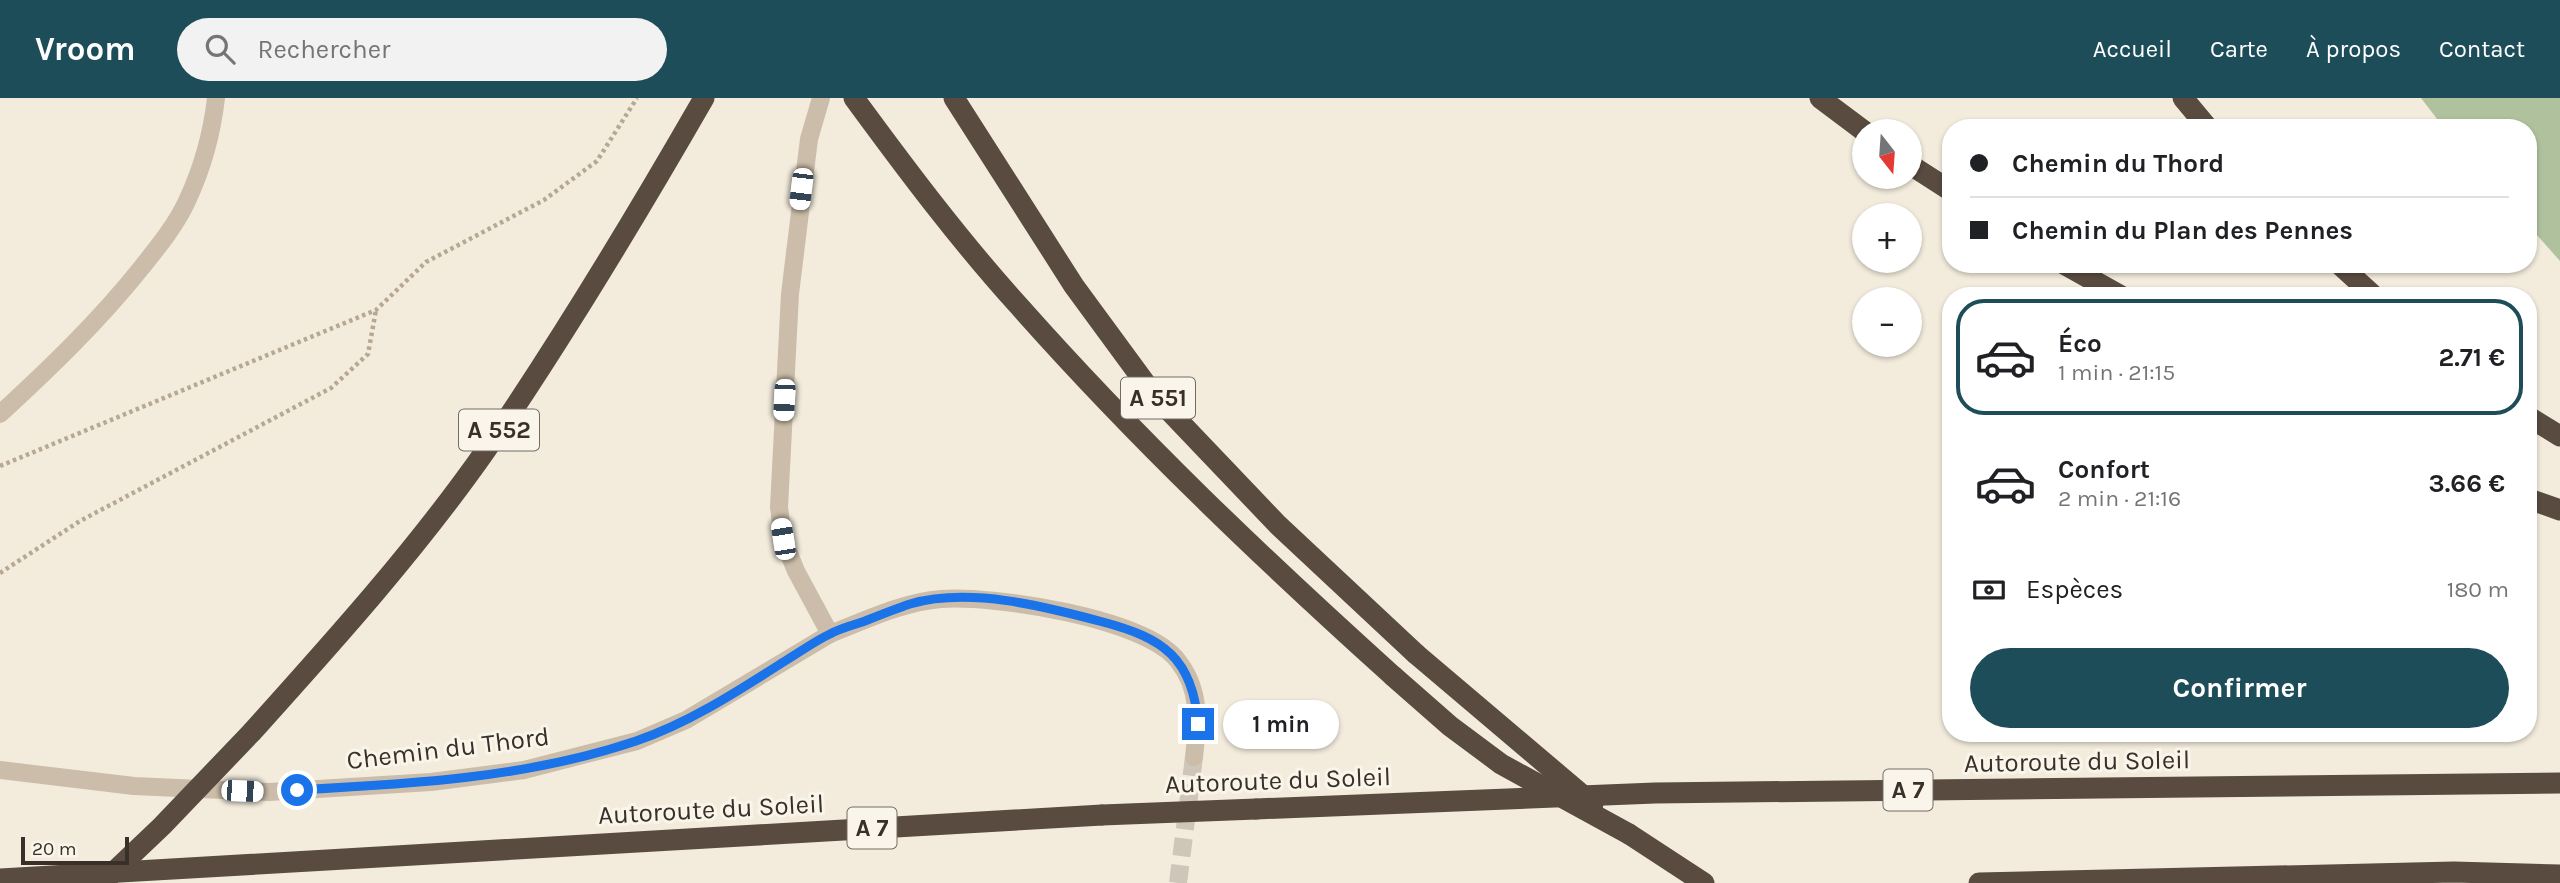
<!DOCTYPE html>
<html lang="fr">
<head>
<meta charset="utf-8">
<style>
	:root { --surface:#fff; --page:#f2f2f2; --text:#202124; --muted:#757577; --line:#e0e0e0; --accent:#1e4d5a }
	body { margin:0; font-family:Karla,sans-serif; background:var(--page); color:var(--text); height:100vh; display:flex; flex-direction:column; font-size:26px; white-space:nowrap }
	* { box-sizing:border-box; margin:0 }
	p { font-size:23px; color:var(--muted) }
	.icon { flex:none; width:38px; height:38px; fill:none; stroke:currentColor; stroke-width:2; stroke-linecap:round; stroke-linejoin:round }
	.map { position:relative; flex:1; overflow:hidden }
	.side { position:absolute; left:1942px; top:189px; width:595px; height:455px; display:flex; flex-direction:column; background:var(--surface); border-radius:28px; box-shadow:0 2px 5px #0004 }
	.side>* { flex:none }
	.banner { position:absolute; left:1942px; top:21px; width:595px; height:154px; border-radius:28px; box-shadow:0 2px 5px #0004; display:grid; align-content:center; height:154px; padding:0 28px; background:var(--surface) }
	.needle { width:46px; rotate:163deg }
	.buttons { position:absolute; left:1852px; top:21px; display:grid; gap:14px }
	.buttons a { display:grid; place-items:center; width:70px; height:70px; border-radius:50%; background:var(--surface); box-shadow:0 2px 5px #0004; font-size:35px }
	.scale { position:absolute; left:21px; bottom:18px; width:108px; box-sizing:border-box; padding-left:7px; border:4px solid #383029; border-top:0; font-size:19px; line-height:24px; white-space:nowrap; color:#383029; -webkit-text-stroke:5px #faf5ea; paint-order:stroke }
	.end { position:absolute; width:32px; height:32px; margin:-16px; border:9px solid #1a73e8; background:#fff; box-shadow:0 0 0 4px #fff }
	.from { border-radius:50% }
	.bubble { position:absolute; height:49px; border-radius:24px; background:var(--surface); box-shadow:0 2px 5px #0004; font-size:23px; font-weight:700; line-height:49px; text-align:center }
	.car { position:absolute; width:21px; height:42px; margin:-21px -10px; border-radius:9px; box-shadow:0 0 5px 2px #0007; background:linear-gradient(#fff 24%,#345 0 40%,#fff 0 76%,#345 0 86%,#fff 0) }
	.banner b { display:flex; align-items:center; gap:24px; height:66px; font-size:26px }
	.banner b+b { border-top:2px solid var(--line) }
	.banner i { width:18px; height:18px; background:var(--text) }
	ul { padding:12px 0 0; list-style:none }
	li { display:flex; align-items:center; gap:21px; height:116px; margin:0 14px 10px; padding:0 14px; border:4px solid transparent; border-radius:28px }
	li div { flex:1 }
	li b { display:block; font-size:26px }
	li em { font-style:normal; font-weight:700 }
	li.current { border-color:var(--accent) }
	li>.icon { width:63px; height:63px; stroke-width:1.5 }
	.pay { display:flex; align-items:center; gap:18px; height:77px; padding:0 28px; font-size:26px }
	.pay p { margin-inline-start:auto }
	.action { display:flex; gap:14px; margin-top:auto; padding:14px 28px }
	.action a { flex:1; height:80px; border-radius:42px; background:var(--accent); color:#fff; font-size:28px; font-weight:700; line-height:80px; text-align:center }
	header { display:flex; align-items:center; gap:42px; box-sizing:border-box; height:98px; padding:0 35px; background:var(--accent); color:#fff }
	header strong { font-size:33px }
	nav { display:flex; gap:38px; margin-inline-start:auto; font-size:24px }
	.search { width:490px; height:63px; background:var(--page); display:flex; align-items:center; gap:18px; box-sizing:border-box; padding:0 24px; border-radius:38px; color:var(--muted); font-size:26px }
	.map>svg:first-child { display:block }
	.green { fill:#b0c29d }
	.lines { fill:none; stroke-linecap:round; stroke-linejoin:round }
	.minor-tunnel { stroke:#cec6b9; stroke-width:18; stroke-dasharray:18 9; stroke-linecap:butt }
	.path { stroke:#b7a893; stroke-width:4.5; stroke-dasharray:3.5 3.5; stroke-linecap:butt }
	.minor { stroke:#cbbda9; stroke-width:18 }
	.highway { stroke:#594b40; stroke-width:21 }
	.highway-bridge { stroke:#594b40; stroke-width:21 }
	.route { stroke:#1a73e8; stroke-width:9 }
	.labels { text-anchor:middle; stroke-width:6; stroke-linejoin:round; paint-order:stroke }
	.shield { fill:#faf5ea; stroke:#726b63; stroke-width:2 }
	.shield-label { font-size:24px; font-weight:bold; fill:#383029 }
	.street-label { font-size:26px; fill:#383029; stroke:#faf5ea }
</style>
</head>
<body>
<header>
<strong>Vroom</strong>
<div class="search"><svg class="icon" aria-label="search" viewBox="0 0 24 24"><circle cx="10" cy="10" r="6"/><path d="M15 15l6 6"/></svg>Rechercher</div>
<nav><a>Accueil</a><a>Carte</a><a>À propos</a><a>Contact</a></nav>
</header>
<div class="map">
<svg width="2560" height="785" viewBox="0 0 2560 785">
	<rect width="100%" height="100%" fill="#f3ecdd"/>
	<path class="green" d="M2421,0h139v163l-31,-35v-98h-85z"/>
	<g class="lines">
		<path class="minor-tunnel" d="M1178,785l16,-126"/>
		<g class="path">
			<path d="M0,368l376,-156 50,-48 118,-62 53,-39 40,-63"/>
			<path d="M0,475l80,-52 251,-133 37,-34 8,-44"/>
		</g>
		<g class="minor">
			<path d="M821,0l-12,41 -19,155 -11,213 4,32 13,32 34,63c36,-14 73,-32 111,-35 53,-4 205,19 237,62 23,29 20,62 16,96"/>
			<path d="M0,316c50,-46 99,-93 142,-147 16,-20 34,-42 45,-66 15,-32 25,-68 29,-103"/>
			<path d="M0,672l134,16 135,6 162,-10 93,-12 113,-29 49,-21 144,-86"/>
		</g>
		<g class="highway">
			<path d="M854,0c52,71 106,143 165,208 117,132 244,253 374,370"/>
			<path d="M954,0l120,188 80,109 124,130 138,129"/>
			<path d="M1820,0l44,33"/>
			<path d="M2183,0l25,30"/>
			<path d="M1909,66l42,27"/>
			<path d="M2064,166l57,32"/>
			<path d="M2339,166l35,32"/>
			<path d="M2529,319l31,19"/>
			<path d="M2529,401l31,11"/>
			<path d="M252,634c81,-90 164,-182 234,-282 78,-114 149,-232 218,-352"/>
			<path d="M1256,711l399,-16 905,-10"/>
			<path d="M1629,736l75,49"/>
			<path d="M0,781l1102,-64"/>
			<path d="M1979,785l475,-11 106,3"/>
		</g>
		<g class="highway-bridge">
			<path d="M1416,556l177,150"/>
			<path d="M1393,578l57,50 51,38 128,70"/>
			<path d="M1102,717l154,-6"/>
			<path d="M102,785l60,-57 90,-94"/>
		</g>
	</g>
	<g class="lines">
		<path class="route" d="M297,692c114,-6 230,-12 339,-49 53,-18 102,-50 149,-80 15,-9 30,-20 45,-27 11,-6 24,-9 35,-13 15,-6 30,-12 45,-17 59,-17 134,2 193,18 60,16 90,36 95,102"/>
	</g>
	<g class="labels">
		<g class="shield">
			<rect x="1121" y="279.5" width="74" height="41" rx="5"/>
			<rect x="459" y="311.5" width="80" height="41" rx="5"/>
			<rect x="1883.5" y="671.5" width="49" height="41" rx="5"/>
			<rect x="847.5" y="709.5" width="49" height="41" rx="5"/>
		</g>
		<g class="shield-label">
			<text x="1158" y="308">A 551</text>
			<text x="499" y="340">A 552</text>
			<text x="1908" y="700">A 7</text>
			<text x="872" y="738">A 7</text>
		</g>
		<g class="street-label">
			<text transform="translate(448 650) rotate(-7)" y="9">Chemin du Thord</text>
			<text transform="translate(2077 663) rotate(-1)" y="9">Autoroute du Soleil</text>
			<text transform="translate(1278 682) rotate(-2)" y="9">Autoroute du Soleil</text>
			<text transform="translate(711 711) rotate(-3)" y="9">Autoroute du Soleil</text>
		</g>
	</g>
</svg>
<div class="buttons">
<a><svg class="needle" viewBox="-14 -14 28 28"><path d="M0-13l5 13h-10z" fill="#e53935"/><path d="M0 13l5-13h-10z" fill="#757577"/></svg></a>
<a>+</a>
<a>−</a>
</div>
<div class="scale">20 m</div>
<i class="end from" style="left:297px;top:692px"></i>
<i class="end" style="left:1198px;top:626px"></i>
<div class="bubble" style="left:1223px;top:602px;width:116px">1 min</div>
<i class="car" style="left:801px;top:91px;rotate:187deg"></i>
<i class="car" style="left:784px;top:302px;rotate:183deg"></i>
<i class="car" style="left:783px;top:441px;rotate:351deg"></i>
<i class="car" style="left:242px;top:693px;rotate:92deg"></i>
<div class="banner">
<b><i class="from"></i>Chemin du Thord</b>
<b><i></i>Chemin du Plan des Pennes</b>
</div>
<section class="side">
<ul>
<li class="current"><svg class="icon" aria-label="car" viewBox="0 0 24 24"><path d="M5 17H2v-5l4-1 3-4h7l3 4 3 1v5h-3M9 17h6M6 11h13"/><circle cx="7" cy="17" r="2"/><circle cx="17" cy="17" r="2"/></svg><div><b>Éco</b><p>1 min · 21:15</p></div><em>2.71 €</em></li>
<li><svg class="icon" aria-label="car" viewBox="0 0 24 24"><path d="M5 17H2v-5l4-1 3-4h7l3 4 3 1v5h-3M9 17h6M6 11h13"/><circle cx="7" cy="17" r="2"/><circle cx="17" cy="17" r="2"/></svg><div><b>Confort</b><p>2 min · 21:16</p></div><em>3.66 €</em></li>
</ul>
<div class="pay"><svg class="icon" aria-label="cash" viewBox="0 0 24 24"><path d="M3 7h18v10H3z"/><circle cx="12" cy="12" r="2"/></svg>Espèces<p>180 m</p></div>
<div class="action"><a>Confirmer</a></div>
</section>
</div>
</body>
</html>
